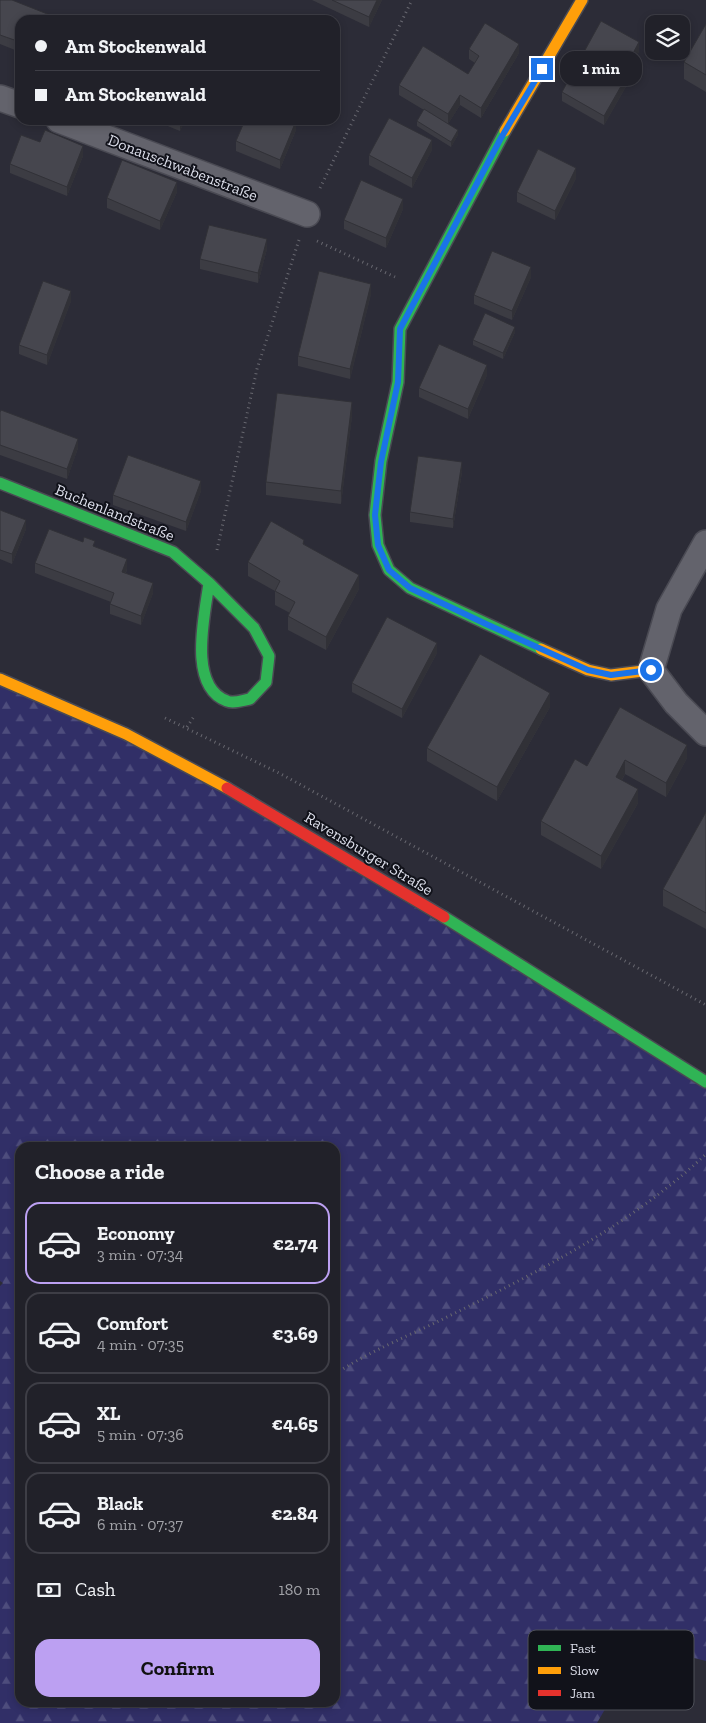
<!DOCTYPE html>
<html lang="en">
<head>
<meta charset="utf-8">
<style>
	:root { --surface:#212129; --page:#292931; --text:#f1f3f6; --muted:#a2a3a8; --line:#3e3e46; --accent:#bca0f2 }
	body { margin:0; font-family:"Zilla Slab",serif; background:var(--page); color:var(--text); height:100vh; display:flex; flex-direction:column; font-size:19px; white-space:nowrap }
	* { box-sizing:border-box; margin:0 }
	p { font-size:16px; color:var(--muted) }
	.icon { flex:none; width:28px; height:28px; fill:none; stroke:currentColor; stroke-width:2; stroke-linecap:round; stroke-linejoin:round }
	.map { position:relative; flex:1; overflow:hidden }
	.sheet { position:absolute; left:15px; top:1142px; width:325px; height:565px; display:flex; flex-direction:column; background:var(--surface); border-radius:15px; box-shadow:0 2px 8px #0003,0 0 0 1px var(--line) }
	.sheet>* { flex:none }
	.hud { position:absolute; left:15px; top:15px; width:325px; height:110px; border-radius:15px; box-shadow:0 2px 8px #0003,0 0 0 1px var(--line); display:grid; align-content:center; height:110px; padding:0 20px; background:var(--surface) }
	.controls { position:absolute; left:645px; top:15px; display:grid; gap:10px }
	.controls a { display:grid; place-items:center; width:45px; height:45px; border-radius:10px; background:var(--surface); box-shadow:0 2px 8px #0003,0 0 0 1px var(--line); font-size:25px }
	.end { position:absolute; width:22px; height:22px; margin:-11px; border:6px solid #1a73e8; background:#fff; box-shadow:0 0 0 2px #fff }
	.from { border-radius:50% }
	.bubble { position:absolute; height:35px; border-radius:15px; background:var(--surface); box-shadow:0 2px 8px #0003,0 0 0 1px var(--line); font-size:16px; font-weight:700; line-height:35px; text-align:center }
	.hud b { display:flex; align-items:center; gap:18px; height:48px; font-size:19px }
	.hud b+b { border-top:1px solid var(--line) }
	.hud i { width:12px; height:12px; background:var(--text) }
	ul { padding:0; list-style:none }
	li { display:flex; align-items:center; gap:15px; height:82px; margin:0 10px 8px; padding:0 10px; border:2px solid var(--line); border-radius:15px }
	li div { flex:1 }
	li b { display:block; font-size:19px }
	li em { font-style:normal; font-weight:700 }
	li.on { border-color:var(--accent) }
	li>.icon { width:45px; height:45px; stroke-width:1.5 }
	h2 { padding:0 20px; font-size:22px; line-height:60px }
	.pay { display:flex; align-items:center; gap:12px; height:55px; padding:0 20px; font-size:19px }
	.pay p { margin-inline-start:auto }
	.primary-button { display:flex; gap:10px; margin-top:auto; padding:10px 20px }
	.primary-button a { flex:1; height:58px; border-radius:15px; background:var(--accent); color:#111; font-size:20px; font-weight:700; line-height:58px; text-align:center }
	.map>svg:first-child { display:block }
	.forest { fill:url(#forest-firs); fill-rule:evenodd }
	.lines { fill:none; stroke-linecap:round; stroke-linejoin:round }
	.street-casing { stroke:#4a4a53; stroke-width:28 }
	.fast-casing { stroke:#4a4a53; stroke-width:14 }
	.slow-casing { stroke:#4a4a53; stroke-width:14 }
	.jam-casing { stroke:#4a4a53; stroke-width:14 }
	.path { stroke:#686870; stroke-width:3; stroke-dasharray:1 4; stroke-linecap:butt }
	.street { stroke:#63636c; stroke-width:25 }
	.fast { stroke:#30b455; stroke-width:11 }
	.slow { stroke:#ff9f0a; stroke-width:11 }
	.jam { stroke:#e5322d; stroke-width:11 }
	.wall { fill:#3c3c43 }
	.shaded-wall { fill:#313137 }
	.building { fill:#46464e; stroke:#313137 }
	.route { stroke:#1a73e8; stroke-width:6 }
	.labels { text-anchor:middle; stroke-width:4; stroke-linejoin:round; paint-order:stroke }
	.street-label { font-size:16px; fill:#dddfeb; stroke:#11121a }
	.key { fill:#11121a; stroke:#4e5059; stroke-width:1 }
	.key-label { font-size:14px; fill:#dddfeb }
</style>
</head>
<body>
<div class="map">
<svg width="706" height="1723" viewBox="0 0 706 1723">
	<defs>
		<pattern id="forest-firs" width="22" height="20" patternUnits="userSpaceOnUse" patternTransform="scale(1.25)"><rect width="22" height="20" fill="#312f67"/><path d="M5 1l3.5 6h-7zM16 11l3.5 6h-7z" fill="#4e4d7d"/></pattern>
	</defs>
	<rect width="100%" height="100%" fill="#2c2c37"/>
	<path class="forest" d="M0,679l119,52 587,351v579l-64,-16 -45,78h-597v-437l3,-3 -3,-2zM20,1148h315v554h-315z"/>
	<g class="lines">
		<g class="street-casing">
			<g id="street">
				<path d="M0,98l20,7"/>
				<path d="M59,120l248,94"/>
				<path d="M706,543l-37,66 -18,61 25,33 30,30"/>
			</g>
		</g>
		<g class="fast-casing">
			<g id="fast">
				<path d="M505,131l-105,198 -2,53 -17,79 -6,54 3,30 11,25 21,18 131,61"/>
				<path d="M0,483l173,69 36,31 45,45 15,28 -3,26 -16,17c-7,1 -16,5 -23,2 -40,-15 -22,-87 -18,-118"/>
				<path d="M444,917l262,165"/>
			</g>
		</g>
		<g class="slow-casing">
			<g id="slow">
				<path d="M505,131l77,-131"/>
				<path d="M541,649l47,21 23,5 40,-5"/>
				<path d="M0,679l126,55 101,54"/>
			</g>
		</g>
		<g class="jam-casing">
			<path id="jam" d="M227,788l217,129"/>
		</g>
		<g class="path">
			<path d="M320,188l92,-188"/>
			<path d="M317,241l78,36"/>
			<path d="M217,550l40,-181 42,-129"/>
			<path d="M165,718l114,55 427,232"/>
			<path d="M187,727l8,-12"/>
			<path d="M335,1374c33,-22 73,-38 108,-55 93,-46 187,-93 263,-165"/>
		</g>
		<use href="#street" class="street"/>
		<use href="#fast" class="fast"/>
		<use href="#slow" class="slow"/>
		<use href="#jam" class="jam"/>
	</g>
	<g class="wall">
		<path d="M0,0l55,20h-35v32l-20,-8z"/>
		<path d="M312,0h70l-13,27z"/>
		<path d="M706,24v68l-22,-13v-17z"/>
		<path d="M469,49l50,4 -38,65 -21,-13 -12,19 10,11 -7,12 -34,-21v-5l7,-11 -25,-15v-10l69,-11 7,-11 -6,-4z"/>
		<path d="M639,52l-4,7 1,10 -32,56 -42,-24v-9z"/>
		<path d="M153,120h32l-5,11z"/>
		<path d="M296,130l-16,39 -44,-18v-10z"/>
		<path d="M432,150l-20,38 -43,-23v-10z"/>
		<path d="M83,156l-16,40 -57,-23v-9z"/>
		<path d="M576,178l-21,42 -38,-18v-10z"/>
		<path d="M177,192l-17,38 -53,-22v-10z"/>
		<path d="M403,209l-17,39 -42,-19v-9z"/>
		<path d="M267,249l-9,34 -58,-14v-10z"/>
		<path d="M531,277l-19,43 -38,-16v-9z"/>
		<path d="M371,294l-21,85 -52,-13v-10z"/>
		<path d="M71,301l-24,64 -28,-11v-9z"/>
		<path d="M515,332l-12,27 -30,-14v-5z"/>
		<path d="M487,375l-19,44 -49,-22v-9z"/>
		<path d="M0,412l78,36 -11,31 -67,-24z"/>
		<path d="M352,416l-11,88 -75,-9v-13z"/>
		<path d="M462,472l-9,56 -43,-6v-10z"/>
		<path d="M201,491l-15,40 -73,-26v-10z"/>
		<path d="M0,510l26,19 -14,35 -12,-5z"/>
		<path d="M304,544l55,45 -33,61 -38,-20v-14l2,-3 -15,-8v-14l-27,-15v-14z"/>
		<path d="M95,547l32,22 -1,4 27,20 -12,32 -31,-11v-10l1,-2 -76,-29v-10z"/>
		<path d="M437,653l-35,65 -50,-26v-9z"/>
		<path d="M550,707l-53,94 -70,-40v-13z"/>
		<path d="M620,707l67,51 -21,39 -41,-23 -3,6 16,23 -37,66 -60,-34v-14l46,-55z"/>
		<path d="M706,812v117l-43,-23v-17z"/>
	</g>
	<g class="shaded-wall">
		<path d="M377,0h5l-13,27v-10z"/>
		<path d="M639,42v10l-8,14v-9z"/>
		<path d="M519,44v9l-38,65v-10z"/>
		<path d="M636,60v9l-32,56v-9z"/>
		<path d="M460,95v10l-12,19v-10z"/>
		<path d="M180,120h5l-5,11z"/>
		<path d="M296,121v9l-16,39v-9z"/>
		<path d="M458,130v5l-7,12v-5z"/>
		<path d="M432,140v10l-20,38v-10z"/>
		<path d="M83,146v10l-16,40v-9z"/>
		<path d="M576,168v10l-21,42v-9z"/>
		<path d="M177,182v10l-17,38v-9z"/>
		<path d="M403,199v10l-17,39v-10z"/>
		<path d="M267,239v10l-9,34v-10z"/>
		<path d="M531,267v10l-19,43v-9z"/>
		<path d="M371,284v10l-21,85v-10z"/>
		<path d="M71,291v10l-24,64v-10z"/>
		<path d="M515,327v5l-12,27v-6z"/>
		<path d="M487,365v10l-19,44v-10z"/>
		<path d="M352,402v14l-11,88v-13z"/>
		<path d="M78,439v9l-11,31v-10z"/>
		<path d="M462,462v10l-9,56v-9z"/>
		<path d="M201,481v10l-15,40v-9z"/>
		<path d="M26,520v9l-14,35v-10z"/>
		<path d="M127,559v10l-5,12v-9z"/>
		<path d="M359,575v14l-33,61v-13z"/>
		<path d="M153,583v10l-12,32v-9z"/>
		<path d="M437,643v10l-35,65v-9z"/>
		<path d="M550,693v14l-53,94v-14z"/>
		<path d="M687,745v13l-21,39v-14z"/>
		<path d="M625,760v14l-9,16v-13z"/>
		<path d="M638,789v14l-37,66v-13z"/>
	</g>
	<g class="building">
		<path d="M0,0h12l43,17 -2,3h-33v22l-20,-7z"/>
		<path d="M332,0h45l-8,17z"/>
		<path d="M601,21l38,21 -8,15 5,3 -32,56 -42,-24z"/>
		<path d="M485,23l34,21 -38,64 -21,-13 -12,19 -49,-29 24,-39 45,28 11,-18 -10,-7z"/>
		<path d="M706,24v51l-22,-13z"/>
		<path d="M424,109l34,21 -7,12 -34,-21z"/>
		<path d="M389,118l43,22 -20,38 -43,-23z"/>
		<path d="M245,120h50l1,1 -16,39 -44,-19z"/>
		<path d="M45,130l38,16 -16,41 -57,-23 11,-29 19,7z"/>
		<path d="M538,149l38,19 -21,43 -38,-19z"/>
		<path d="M122,160l55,22 -17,39 -53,-23z"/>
		<path d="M361,180l42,19 -17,39 -42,-18z"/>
		<path d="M209,225l58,14 -9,34 -58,-14z"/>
		<path d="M492,251l39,16 -19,44 -38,-16z"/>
		<path d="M319,271l52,13 -21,85 -52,-13z"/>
		<path d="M43,281l28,10 -24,64 -28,-10z"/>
		<path d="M485,313l30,14 -12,26 -30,-13z"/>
		<path d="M439,344l48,21 -19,44 -49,-21z"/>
		<path d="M277,393l75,9 -11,89 -75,-9z"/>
		<path d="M1,410l77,29 -11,30 -67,-24v-33z"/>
		<path d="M128,455l73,26 -15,41 -73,-27z"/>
		<path d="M418,456l44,6 -9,57 -43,-7z"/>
		<path d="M0,510l26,10 -14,34 -12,-4z"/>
		<path d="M271,521l33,19 -1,4 56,31 -33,62 -38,-21 7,-14 -20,-11 5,-10 -32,-19z"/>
		<path d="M49,529l34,13 1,-5 11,4 -2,5 34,13 -5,13 31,11 -12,33 -31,-12 4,-11 -79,-30z"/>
		<path d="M387,617l50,26 -35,66 -50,-26z"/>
		<path d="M480,654l70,39 -53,94 -70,-39z"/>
		<path d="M620,707l67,38 -21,38 -41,-23 -9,17 22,12 -37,67 -60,-35 34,-62 12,7z"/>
		<path d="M706,812v101l-43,-24z"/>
	</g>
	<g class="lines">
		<path class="route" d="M542,69l-41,69 -101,191 -2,53 -17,80 -6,53 3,30 11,25 21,18 76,36 102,46 23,5 40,-5"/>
	</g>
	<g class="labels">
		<g class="street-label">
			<text transform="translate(183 167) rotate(21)" y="6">Donauschwabenstraße</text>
			<text transform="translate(115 512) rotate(22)" y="6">Buchenlandstraße</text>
			<text transform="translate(369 853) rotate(31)" y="6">Ravensburger Straße</text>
		</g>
	</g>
	<rect x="528" y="1630" width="166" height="80" rx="8" class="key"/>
	<rect x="538" y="1645" width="23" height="6" fill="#30b455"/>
	<rect x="538" y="1667" width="23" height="7" fill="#ff9f0a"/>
	<rect x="538" y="1690" width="23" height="6" fill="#e5322d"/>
	<g class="key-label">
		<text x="570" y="1653">Fast</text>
		<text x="570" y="1675">Slow</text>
		<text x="570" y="1698">Jam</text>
	</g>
</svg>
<div class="controls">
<a><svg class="icon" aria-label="layers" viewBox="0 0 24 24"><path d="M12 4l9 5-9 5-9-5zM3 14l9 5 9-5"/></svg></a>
</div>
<i class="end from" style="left:651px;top:670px"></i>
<i class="end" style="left:542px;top:69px"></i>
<div class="bubble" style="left:560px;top:51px;width:82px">1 min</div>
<div class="hud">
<b><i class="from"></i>Am Stockenwald</b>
<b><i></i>Am Stockenwald</b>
</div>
<section class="sheet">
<h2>Choose a ride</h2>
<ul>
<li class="on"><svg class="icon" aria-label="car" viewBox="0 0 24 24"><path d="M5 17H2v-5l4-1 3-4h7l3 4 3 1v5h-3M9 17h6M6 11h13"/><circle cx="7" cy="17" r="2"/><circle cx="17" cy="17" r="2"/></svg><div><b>Economy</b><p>3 min · 07:34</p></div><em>€2.74</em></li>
<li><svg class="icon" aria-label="car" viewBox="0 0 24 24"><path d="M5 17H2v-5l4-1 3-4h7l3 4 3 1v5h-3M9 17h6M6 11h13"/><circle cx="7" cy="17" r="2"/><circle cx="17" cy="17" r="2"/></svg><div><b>Comfort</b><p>4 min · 07:35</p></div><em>€3.69</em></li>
<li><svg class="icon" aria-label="car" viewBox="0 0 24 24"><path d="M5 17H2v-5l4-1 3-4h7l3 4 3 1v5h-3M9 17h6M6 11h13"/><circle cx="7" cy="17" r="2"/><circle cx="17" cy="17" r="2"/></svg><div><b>XL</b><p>5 min · 07:36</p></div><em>€4.65</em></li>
<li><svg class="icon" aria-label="car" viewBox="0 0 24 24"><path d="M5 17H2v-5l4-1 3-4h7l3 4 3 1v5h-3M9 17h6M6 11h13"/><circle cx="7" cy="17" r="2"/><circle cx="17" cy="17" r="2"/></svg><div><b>Black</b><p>6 min · 07:37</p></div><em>€2.84</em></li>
</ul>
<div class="pay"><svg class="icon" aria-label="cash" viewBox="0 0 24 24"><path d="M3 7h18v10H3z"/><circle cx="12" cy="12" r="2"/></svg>Cash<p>180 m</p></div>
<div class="primary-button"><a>Confirm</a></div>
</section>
</div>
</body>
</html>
